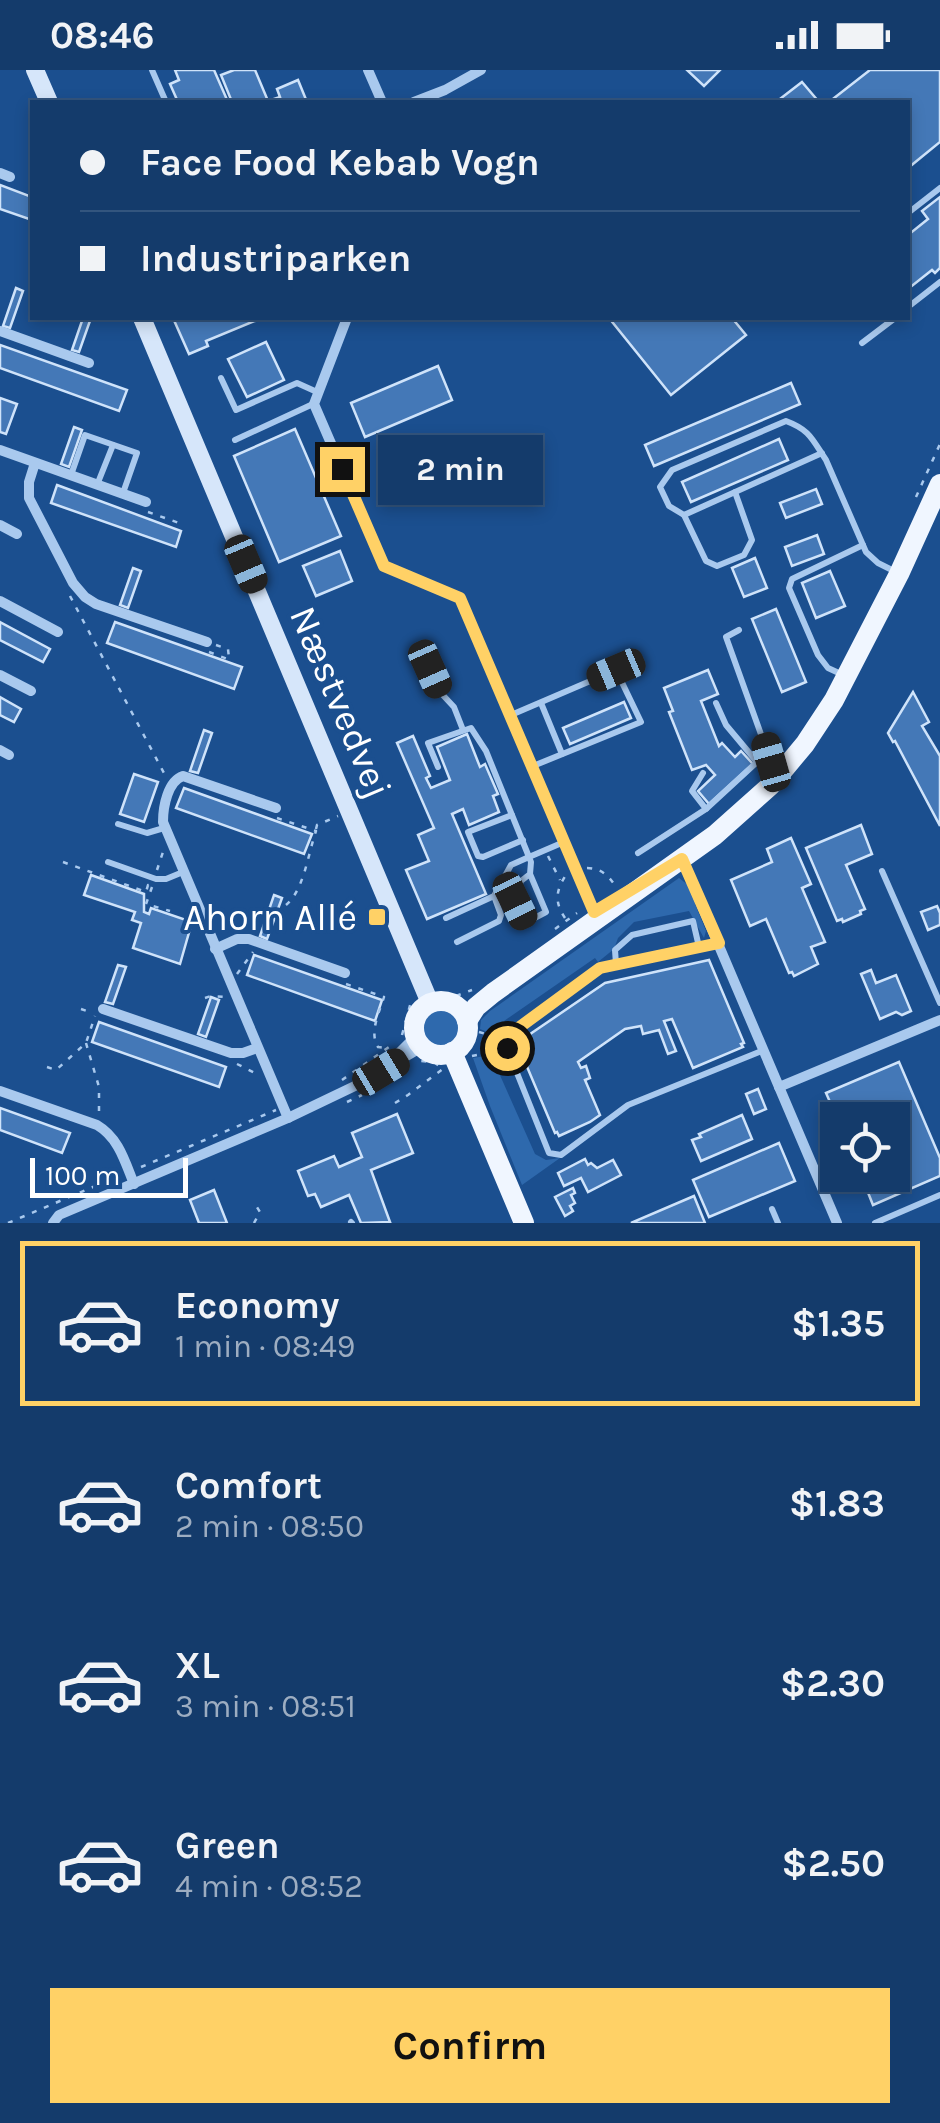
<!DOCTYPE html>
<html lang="en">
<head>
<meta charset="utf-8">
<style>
	:root { --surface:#143b6b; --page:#214673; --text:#f1f3f6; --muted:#9dadc1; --line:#33557e; --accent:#ffd166 }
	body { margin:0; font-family:Karla,sans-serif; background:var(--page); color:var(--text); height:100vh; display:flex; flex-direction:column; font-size:38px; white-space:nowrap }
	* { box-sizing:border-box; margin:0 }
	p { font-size:32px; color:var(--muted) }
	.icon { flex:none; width:55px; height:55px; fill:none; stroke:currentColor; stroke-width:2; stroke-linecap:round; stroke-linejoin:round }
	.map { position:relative; height:1153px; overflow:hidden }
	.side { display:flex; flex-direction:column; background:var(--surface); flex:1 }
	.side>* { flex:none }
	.hud { position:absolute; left:30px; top:30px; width:880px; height:220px; border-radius:0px; box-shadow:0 5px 15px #0003,0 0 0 2px var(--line); display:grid; align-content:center; height:220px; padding:0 50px; background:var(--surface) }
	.fabs { position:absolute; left:820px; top:1032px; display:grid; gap:20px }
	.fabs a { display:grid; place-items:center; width:90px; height:90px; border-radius:0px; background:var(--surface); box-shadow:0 5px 15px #0003,0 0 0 2px var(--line); font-size:50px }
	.scale { position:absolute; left:30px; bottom:25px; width:158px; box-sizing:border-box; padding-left:10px; border:5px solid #fff; border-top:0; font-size:28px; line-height:35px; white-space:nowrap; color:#fff; -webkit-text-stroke:8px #1b4f8f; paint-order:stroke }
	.end { position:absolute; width:45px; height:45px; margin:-22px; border:12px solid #ffd166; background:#111; box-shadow:0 0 0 5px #111 }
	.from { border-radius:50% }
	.bubble { position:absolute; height:70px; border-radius:0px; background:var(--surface); box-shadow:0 5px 15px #0003,0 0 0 2px var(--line); font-size:32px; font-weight:700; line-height:70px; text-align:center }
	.car { position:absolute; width:30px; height:60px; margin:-30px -15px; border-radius:12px; box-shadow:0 0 8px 2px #0007; background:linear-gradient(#222 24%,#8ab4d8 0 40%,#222 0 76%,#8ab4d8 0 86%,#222 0) }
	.hud b { display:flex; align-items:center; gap:35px; height:95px; font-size:38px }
	.hud b+b { border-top:2px solid var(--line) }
	.hud i { width:25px; height:25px; background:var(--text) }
	ul { padding:18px 0 0; list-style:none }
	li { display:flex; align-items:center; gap:30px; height:165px; margin:0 20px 15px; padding:0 30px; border:5px solid transparent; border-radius:0px }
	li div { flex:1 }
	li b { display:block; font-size:38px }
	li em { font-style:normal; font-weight:700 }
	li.current { border-color:var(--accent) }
	li>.icon { width:90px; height:90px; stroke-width:1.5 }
	.button { display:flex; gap:20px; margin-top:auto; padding:20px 50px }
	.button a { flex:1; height:115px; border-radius:0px; background:var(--accent); color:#111; font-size:40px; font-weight:700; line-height:115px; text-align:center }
	.status { display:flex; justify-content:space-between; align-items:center; height:70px; padding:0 50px; background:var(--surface); direction:ltr }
	.status svg { height:28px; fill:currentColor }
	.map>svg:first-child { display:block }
	.green { fill:#2e69ad }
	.building { fill:#4478b7; stroke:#cfe3fa; stroke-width:2.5 }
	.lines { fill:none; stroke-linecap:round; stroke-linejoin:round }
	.path { stroke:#a9c9ee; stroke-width:2.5; stroke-dasharray:5 8; stroke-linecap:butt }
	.service { stroke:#a9c9ee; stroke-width:6 }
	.minor { stroke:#a9c9ee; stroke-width:10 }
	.secondary { stroke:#d6e6fa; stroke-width:18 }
	.primary { stroke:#f0f6ff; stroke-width:20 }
	.route { stroke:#ffd166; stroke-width:12 }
	.poi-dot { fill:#ffd166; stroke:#1b4f8f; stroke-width:4 }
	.labels { text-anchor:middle; stroke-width:8; stroke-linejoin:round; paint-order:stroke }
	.street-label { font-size:38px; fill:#fff; stroke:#1b4f8f }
	.poi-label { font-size:38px; fill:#fff; stroke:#1b4f8f; text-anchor:end }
</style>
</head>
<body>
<div class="status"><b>08:46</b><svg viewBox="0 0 49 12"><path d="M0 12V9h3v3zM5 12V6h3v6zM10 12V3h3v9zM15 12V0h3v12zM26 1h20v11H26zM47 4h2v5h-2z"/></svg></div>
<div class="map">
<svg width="940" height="1153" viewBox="0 0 940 1153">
	<rect width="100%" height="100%" fill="#1b4f8f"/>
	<g class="green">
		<path d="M679,808l9,7 8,18 -1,1 11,27 -2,7 -15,-27 -55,11 -16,16 -4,11 -16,13 -3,-4 -91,63 4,6 -11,9 -17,-7 1,-9 9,-9z"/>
		<circle cx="441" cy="957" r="19"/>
		<path d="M491,985l44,99 11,6 14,-2 -38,27 -32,-79 -17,-48z"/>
	</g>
	<g class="building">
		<path d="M175,0h39l14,32h-50l-8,-18 9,-4z"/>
		<path d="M234,0h21l13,31 12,-4 -3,-8 21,-9 9,22h-75l-11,-27z"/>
		<path d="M687,0h33l-16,16z"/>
		<path d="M870,0h70v72l-32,26v-66h-79z"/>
		<path d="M802,12l17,20h-43z"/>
		<path d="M0,115l32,12v23l-32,-11z"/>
		<path d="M940,127v71l-5,5 -3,-3 -24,19v-54l20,-16 -6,-8z"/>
		<path d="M16,218l7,3 -13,37 -7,-2z"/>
		<path d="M83,248h8l-12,34 -7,-2z"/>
		<path d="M173,248h89l-56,23 2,5 -19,8z"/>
		<path d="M609,248h123l14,17 -75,60z"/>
		<path d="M266,272l18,38 -37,17 -19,-38z"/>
		<path d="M0,275l127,45 -8,21 -119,-43z"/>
		<path d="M438,296l14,34 -87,37 -14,-34z"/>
		<path d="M791,313l9,21 -146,62 -9,-21z"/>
		<path d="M0,328l17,6 -11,30 -6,-2z"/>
		<path d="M74,357l8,3 -13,37 -8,-3z"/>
		<path d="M295,359l46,107 -62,26 -45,-106z"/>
		<path d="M779,369l9,21 -97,42 -9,-20z"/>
		<path d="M57,415l124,46 -5,16 -125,-44z"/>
		<path d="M816,419l6,15 -36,14 -6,-15z"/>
		<path d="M817,465l7,19 -32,12 -7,-19z"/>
		<path d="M340,481l12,30 -36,15 -13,-30z"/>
		<path d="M755,488l12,30 -23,9 -12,-29z"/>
		<path d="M133,498l8,3 -13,37 -8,-3z"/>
		<path d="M830,501l15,35 -29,12 -14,-35z"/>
		<path d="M776,539l30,73 -24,10 -30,-73z"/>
		<path d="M0,552l50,27 -7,13 -43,-22z"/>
		<path d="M115,552l127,45 -8,22 -127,-46z"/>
		<path d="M708,600l10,24 -17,7 18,45 3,-3 13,14 6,-6 12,13 -44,40 -11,-13 17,-16 -9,-10 -14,5 -23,-58 4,-1 -9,-23z"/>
		<path d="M913,622l16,30 -7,4 18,30v70l-45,-85 -2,1 -5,-9z"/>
		<path d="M0,627l21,12 -7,13 -14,-7z"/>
		<path d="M624,632l7,16 -61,26 -7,-16z"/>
		<path d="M204,660l8,3 -14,40 -8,-2z"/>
		<path d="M467,664l13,33 5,-3 13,30 -5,2 6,16 -30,13 -6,-16 -11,5 34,80 -59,25 -21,-49 23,-9 -11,-26 16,-7 -37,-85 16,-7 17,40 -4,2 5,10 19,-8 -13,-33z"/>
		<path d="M134,704l24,8 -14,40 -24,-8z"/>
		<path d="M184,718l128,46 -8,20 -128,-46z"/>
		<path d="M861,755l11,29 -26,11 19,44 -5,2 1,3 -18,8 -1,-3 -5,2 -31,-73z"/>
		<path d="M791,768l20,46 -9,4 23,54 -14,5 7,17 -24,12 -2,-4 -3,1 -23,-54 -16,7 -19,-46 41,-18 -5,-13z"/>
		<path d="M91,805l53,19v18l5,2 2,-6 41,14 -12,42 -47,-16 8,-25 -9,-3 3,-8 -51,-17z"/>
		<path d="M274,825l8,3 -15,41 -7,-3z"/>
		<path d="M937,836l3,7v12l-12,5 -7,-18z"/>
		<path d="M254,885l128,45 -7,21 -128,-46z"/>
		<path d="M709,890l35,83 -3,1 2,3 -50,21 -21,-49 -8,2 12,30 -8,3 -9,-24 -16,4 -2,-8 -16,3 -47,33 3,6 5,-2 4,12 -5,2 15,35 -10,7 -31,14 -2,-4 -2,1 -38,-90 88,-60z"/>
		<path d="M118,895l8,2 -13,37 -8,-2z"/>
		<path d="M871,900l5,13 20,-8 15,36 -9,4 -6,-3 -16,7 -19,-45z"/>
		<path d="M211,927l8,3 -13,37 -8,-3z"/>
		<path d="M99,952l127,45 -7,20 -127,-45z"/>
		<path d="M899,992l41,96v18l-67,29 -12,-30h31v-55h-54l-12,-27z"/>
		<path d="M758,1019l8,20 -12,5 -8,-20z"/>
		<path d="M0,1038l70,25 -8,20 -62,-23z"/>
		<path d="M397,1044l16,39 -42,17 19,52 -29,1 -12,-28 -28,12 -6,-13 -7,2 -10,-25 36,-15 5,11 23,-10 -10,-24z"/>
		<path d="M742,1045l10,24 -51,22 -9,-21 9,-3 -2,-3z"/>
		<path d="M779,1073l16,38 -86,36 -16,-37z"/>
		<path d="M585,1089l3,6 3,-2 6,5 16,-8 8,15 -33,17 -7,-14 -17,8 -6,-13z"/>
		<path d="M573,1118l2,5 -4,2 4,8 -5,3 3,5 -8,5 -10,-19z"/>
		<path d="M214,1120l13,33h-28l-9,-23z"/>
		<path d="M694,1126l11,27h-74z"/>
	</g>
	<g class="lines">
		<g class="path">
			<path d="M916,427l24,-53"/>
			<path d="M148,442l34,12"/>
			<path d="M70,526l95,179"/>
			<path d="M216,575l12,4 1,9"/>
			<path d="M209,582l21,8"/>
			<path d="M277,748l39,13c-8,23 -12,59 -30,74"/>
			<path d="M316,759l1,-4 21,-9"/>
			<path d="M548,786l12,24"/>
			<path d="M63,792l83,30 2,-7 2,1"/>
			<path d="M587,798c14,0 22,8 29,19"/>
			<path d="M157,800l7,-21"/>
			<path d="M152,817l-6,17 24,7"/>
			<path d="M565,848c-11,-16 -9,-28 1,-43"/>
			<path d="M555,859l22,-16"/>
			<path d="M237,904l16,-22"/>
			<path d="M346,914l38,13c-5,16 -15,36 -6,50l9,1"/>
			<circle cx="441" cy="957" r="34"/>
			<path d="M456,926l16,-6"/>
			<path d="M205,928l6,-2 16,1"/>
			<path d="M81,939l12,4"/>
			<path d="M479,962l21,6"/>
			<path d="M402,965l10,-37"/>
			<path d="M86,973l13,44v27"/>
			<path d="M472,986l29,-6"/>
			<path d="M237,994l20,10"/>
			<path d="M47,997l9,3 30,-27 9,-27"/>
			<path d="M342,1010l47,-33"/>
			<path d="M347,1032l15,-7"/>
			<path d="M395,1033l13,-8 35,-26 -9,-7 -13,-1"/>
			<path d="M141,1097l135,-57"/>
			<path d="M8,1153l111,-47"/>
			<path d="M254,1153l6,-11 -5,-8"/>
		</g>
		<g class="service">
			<path d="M152,0l14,32"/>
			<path d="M908,143l32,-25"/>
			<path d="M908,237l32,-25"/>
			<path d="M862,273l33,-25"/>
			<path d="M221,308l15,32 61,-27 20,9"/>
			<path d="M235,370l78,-36"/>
			<path d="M822,383l-138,62 -15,-9 -9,-19 12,-17 114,-49c24,9 26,18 40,39l40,92 12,11 16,8"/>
			<path d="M71,405l14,-40 52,18 -14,40"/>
			<path d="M97,415l16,-40"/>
			<path d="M684,445l22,46 11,5 27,-11 8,-15 -17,-48"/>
			<path d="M739,560l-13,7 45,125"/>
			<path d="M419,576l21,46 14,15 9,23"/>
			<path d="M841,604l-13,-6 -10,-13 -29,-67 3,-9 71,-34"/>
			<path d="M541,633l21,51"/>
			<path d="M716,633l10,22 31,37 17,2"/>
			<path d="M511,645l105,-45 25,52 -108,44"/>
			<path d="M438,697l-10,-24 43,-15 15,23 43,106 -18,8 -17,31 -48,22"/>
			<path d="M703,703l-11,18 14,18"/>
			<path d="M512,745l-44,17 10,24 5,1 40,-17"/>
			<path d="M118,754l29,9 17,-5"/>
			<path d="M638,783l68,-44 51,-47"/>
			<path d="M108,792l48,17h10l17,-7"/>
			<path d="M882,801l58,132"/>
			<path d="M530,804l16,38 -19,10 -12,-25 6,-16 9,-7 1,-12 -2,-5 35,-15"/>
			<path d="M457,872l42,-21 2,-6 -7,-19"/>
			<path d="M717,874l-117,24 -87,64 -6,8v8l42,105 12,2 67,-50 136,-55"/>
			<path d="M616,894l-1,-14 17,-15 61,-14 6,26"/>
			<path d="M772,1139l6,14"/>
			<path d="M351,1152l1,1"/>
			<path d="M875,1153l65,-28"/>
		</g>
		<g class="minor">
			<path d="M368,0l14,32"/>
			<path d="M414,32l31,-12 36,-20"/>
			<path d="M0,103l10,4"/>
			<path d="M347,248l-33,86 70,162 76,32 134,314 -1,6"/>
			<path d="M0,261l89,32"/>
			<path d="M0,380l146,52"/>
			<path d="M35,393l-6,19v16l44,85 12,14 11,7 111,38"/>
			<path d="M0,455l17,9"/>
			<path d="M0,531l58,31"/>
			<path d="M0,605l31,16"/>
			<path d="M0,680l9,5"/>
			<path d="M276,738l-93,-32c-15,5 -20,30 -20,46l125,296"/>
			<path d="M682,789l155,364"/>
			<path d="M215,879l22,-10h12l96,34"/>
			<path d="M103,939l128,44h12l14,-5"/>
			<path d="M396,986l19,-19"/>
			<path d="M779,1017l161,-67"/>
			<path d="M0,1021l97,34c22,13 28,37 37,59"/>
			<path d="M53,1153l6,-8 229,-97 71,-34 63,-37"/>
		</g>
		<g class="secondary">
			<path d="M35,0l14,32"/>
			<path d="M142,248l288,685"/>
		</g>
		<g class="primary">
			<circle cx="441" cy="958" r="27"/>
			<path d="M467,951l9,-14 17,-14 222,-158 55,-49 35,-42 29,-44 65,-126 41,-90"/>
			<path d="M452,982l72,171"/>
		</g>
	</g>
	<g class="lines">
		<path class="route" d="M342,399l42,97 76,32 134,314 88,-53 37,84 -119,25 -87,64 -7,8 1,8"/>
	</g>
	<rect class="poi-dot" x="367" y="837" width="20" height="20" rx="5"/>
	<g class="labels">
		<g class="street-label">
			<text transform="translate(341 632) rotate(67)" y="13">Næstvedvej</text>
		</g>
		<g class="poi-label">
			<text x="357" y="860">Ahorn Allé</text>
		</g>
	</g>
</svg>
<div class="fabs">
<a><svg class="icon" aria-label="locate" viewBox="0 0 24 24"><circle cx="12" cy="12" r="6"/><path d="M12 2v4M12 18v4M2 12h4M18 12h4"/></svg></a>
</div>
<div class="scale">100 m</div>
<i class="end from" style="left:507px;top:978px"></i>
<i class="end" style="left:342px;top:399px"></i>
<div class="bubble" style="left:378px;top:365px;width:165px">2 min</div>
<i class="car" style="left:246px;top:494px;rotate:157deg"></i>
<i class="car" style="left:430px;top:599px;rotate:156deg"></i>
<i class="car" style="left:616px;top:600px;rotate:247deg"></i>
<i class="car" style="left:771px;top:692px;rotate:344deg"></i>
<i class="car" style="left:515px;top:831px;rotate:154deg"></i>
<i class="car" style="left:381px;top:1002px;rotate:59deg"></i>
<div class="hud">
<b><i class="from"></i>Face Food Kebab Vogn</b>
<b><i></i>Industriparken</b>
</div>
</div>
<section class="side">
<ul>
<li class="current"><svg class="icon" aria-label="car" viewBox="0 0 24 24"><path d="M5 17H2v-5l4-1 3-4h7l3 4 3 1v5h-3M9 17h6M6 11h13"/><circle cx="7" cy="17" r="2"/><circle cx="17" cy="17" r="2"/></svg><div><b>Economy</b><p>1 min · 08:49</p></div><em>$1.35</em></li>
<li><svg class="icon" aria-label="car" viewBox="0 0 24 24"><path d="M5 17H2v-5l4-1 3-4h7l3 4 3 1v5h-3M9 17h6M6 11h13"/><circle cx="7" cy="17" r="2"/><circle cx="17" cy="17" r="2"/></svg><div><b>Comfort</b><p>2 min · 08:50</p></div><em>$1.83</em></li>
<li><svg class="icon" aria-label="car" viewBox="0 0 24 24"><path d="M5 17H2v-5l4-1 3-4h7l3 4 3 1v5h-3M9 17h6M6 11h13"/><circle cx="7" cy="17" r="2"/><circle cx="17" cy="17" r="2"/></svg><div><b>XL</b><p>3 min · 08:51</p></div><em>$2.30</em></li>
<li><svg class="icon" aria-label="car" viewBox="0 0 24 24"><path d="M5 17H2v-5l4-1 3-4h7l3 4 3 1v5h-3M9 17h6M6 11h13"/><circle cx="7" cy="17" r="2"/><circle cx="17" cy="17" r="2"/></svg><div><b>Green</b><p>4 min · 08:52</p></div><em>$2.50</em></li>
</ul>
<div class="button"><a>Confirm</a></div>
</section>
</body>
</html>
